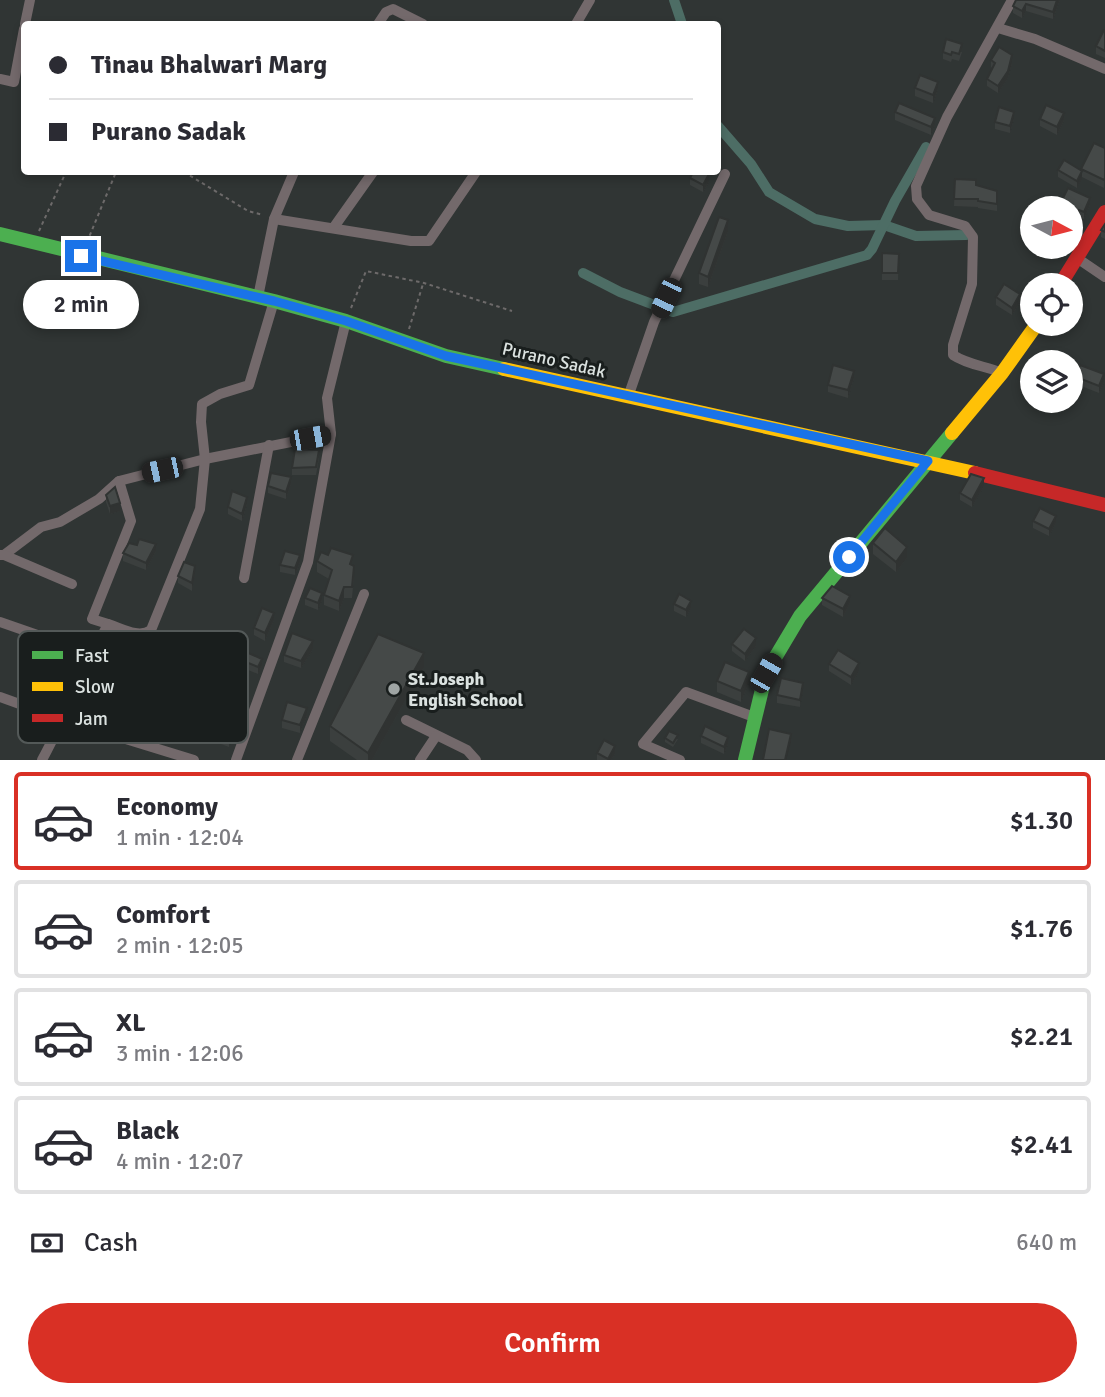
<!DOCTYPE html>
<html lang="en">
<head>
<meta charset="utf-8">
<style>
	:root { --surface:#fff; --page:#f7f7f7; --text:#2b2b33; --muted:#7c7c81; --line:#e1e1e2; --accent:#d93025 }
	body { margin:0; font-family:Signika,sans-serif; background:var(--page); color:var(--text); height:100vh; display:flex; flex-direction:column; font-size:26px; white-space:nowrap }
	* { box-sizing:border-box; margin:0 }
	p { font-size:23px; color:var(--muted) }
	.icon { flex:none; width:38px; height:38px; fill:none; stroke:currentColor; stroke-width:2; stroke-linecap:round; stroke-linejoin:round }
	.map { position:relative; height:760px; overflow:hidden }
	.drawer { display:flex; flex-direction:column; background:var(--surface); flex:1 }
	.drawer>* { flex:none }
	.guide { position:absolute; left:21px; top:21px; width:700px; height:154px; border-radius:7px; box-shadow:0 4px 10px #0003; display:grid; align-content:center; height:154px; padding:0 28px; background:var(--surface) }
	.needle { width:46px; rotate:97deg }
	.buttons { position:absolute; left:1020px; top:196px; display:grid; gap:14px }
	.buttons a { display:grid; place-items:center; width:63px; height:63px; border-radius:50%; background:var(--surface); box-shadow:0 4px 10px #0003; font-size:35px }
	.end { position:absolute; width:32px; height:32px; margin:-16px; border:9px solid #1a73e8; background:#fff; box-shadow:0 0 0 4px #fff }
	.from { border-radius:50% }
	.bubble { position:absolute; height:49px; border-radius:24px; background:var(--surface); box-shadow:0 4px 10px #0003; font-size:23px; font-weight:600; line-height:49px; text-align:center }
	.car { position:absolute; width:21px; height:42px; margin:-21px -10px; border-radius:9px; box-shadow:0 0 5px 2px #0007; background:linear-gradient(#222 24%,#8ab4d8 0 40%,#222 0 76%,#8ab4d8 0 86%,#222 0) }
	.guide b { display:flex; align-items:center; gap:24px; height:66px; font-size:26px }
	.guide b+b { border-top:2px solid var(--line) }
	.guide i { width:18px; height:18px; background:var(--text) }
	ul { padding:12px 0 0; list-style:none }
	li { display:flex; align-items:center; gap:21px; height:98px; margin:0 14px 10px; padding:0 14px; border:4px solid var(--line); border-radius:7px }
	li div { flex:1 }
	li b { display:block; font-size:26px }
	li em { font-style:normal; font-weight:600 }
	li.active { border-color:var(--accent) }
	li>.icon { width:63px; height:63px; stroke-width:1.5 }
	.pay { display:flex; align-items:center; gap:18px; height:77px; padding:0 28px; font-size:26px }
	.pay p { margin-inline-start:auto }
	.action { display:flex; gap:14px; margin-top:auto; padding:14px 28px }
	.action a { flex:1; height:80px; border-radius:42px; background:var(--accent); color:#fff; font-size:28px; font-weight:600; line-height:80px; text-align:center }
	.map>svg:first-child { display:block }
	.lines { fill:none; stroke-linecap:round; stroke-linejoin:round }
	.canal { stroke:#4d6d65; stroke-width:10 }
	.path { stroke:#6d6a6a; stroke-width:2; stroke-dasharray:3.5 3.5; stroke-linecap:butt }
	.street { stroke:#73696b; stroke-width:10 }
	.fast { stroke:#4caf50; stroke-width:14 }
	.slow { stroke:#ffc107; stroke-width:14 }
	.jam { stroke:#c62828; stroke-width:14 }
	.wall { fill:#3b3f3e }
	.shaded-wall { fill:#303332 }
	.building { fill:#454948; stroke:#303332; stroke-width:2 }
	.route { stroke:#1a73e8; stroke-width:9 }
	.poi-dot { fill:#9fa5a4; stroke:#191e1d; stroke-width:2.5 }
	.labels { text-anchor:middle; stroke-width:6; stroke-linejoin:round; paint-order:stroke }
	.street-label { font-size:18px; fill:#dbe2e0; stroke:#191e1d }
	.poi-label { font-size:18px; font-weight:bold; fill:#dbe2e0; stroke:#191e1d; text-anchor:start }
	.key { fill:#191e1d; stroke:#535958; stroke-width:2 }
	.key-label { font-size:19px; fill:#dbe2e0 }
</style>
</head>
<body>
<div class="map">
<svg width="1105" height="760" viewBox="0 0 1105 760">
	<rect width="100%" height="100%" fill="#303534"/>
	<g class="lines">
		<g class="canal">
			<path d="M674,0l8,24"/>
			<path d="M718,126l33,38 18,28 46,27 33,7 36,-1 32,11 50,-1"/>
			<path d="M583,273l37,19 53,20 194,-57 5,-6 23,-48 31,-54"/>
		</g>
		<g class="path">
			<path d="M184,172l64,39 15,4"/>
			<path d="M39,231l27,-59"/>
			<path d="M87,242l29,-70"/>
			<path d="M351,308l15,-37 58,12 88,28"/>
			<path d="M409,329l14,-45"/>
		</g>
		<g class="street">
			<path d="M25,24l5,-24"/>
			<path d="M378,24l8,-12 7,-3 30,15"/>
			<path d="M576,24l14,-24"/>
			<path d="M998,28l37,11 70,30"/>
			<path d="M0,79l14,3 10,-53"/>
			<path d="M274,219l137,22h18l47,-69"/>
			<path d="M334,227l39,-55"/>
			<path d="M1077,258l28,19"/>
			<path d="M258,297l16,-78 20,-47"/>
			<path d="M1002,373c-16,-7 -34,-8 -49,-18v-10l19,-61 1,-47 -8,-11 -36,-11 -12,-16 -1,-13 31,-69 65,-117"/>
			<path d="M628,397l26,-75 71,-148"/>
			<path d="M0,555h4l37,-28 19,-5 39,-23 20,-18 86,-22 126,-25"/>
			<path d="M4,555l68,29"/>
			<path d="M244,578l25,-133"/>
			<path d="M0,622l92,32"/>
			<path d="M108,624l-16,-5 39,-98 -12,-40"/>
			<path d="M0,697l64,23 130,40"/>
			<path d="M406,720l61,30 9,10"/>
			<path d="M42,760c24,-44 42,-91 66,-136 13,4 31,15 43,6l49,-121 5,-50 -4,-37 1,-18 18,-10 29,-9 25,-84"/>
			<path d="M236,760l72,-198 23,-128 -4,-36 19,-77"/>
			<path d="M297,760l67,-166"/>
			<path d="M420,760l16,-24"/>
			<path d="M680,760l-37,-16 43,-52 68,25"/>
		</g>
		<g class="fast">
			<path d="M0,234l274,67 72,20 100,35 58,13"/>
			<path d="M745,760l21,-87 34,-57 152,-183"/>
		</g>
		<g class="slow">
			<path d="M504,369l471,104"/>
			<path d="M952,433l50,-60 35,-49"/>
		</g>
		<g class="jam">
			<path d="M1060,285l45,-73"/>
			<path d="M975,473l130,32"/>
		</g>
	</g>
	<g class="wall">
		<path d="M1016,0h44l-7,19 -27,-8 -4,7 -9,-5v-7z"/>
		<path d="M1105,30v28l-9,-4v-8z"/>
		<path d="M943,52h19l-3,9 -7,-2 -1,3 -8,-3z"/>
		<path d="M991,60l21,3 -4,15 -10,15 -11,-7v-7l5,-11 -1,-1z"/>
		<path d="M915,88l23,1 -5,14 -18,-7z"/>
		<path d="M895,112l40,13 -4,10 -36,-15z"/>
		<path d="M1014,119l-4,14 -15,-4v-7z"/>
		<path d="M1040,119l24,1 -7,15 -17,-9z"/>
		<path d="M1105,148l-1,40 -22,-11 -5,11 -19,-11v-7h23z"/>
		<path d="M690,178l19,4 -6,10 -13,-7z"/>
		<path d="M955,179l42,12v20l-19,-3v-1l-24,-1z"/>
		<path d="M1090,205l-6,14 -5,-2 -6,13 -2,-1v-21z"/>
		<path d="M1105,224v15l-4,-2v-7z"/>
		<path d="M728,231l-20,56 -9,-3v-11z"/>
		<path d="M882,253l17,1 -1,26h-16z"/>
		<path d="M996,297l24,5 -8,13 -16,-10z"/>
		<path d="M1076,377l28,5 -5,11 -23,-9z"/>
		<path d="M854,378l-6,20 -20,-6v-7z"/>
		<path d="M319,458l-3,17h-24v-7z"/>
		<path d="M291,484l-5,15 -18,-6v-7z"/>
		<path d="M984,486l-12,21 -12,-7v-7z"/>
		<path d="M106,495l14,16 -10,3 -4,-12z"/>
		<path d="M247,504l-5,17 -14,-7v-7z"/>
		<path d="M1033,521l23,2 -7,13 -16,-8z"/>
		<path d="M873,543l34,15 -11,14 -23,-18z"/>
		<path d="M156,551l-10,19 -23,-9v-8z"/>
		<path d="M317,561l36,4 1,11 -2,22h-8l-5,13 -15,-6v-10l5,-16 -12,-7z"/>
		<path d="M300,562l-5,13 -15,-3v-7z"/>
		<path d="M195,573l-3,18 -14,-8v-7z"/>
		<path d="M305,598l17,2 -4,10 -13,-5z"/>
		<path d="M822,598l28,5 -7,14 -21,-12z"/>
		<path d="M674,604l17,4 -5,9 -12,-6z"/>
		<path d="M274,620l-9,21 -11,-6v-7z"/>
		<path d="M732,644l24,2 -11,15 -13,-10z"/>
		<path d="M313,649l-12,19 -17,-6v-7z"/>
		<path d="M241,660l21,6 -4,8 -17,-7z"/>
		<path d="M829,664l30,7 -8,14 -22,-14z"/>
		<path d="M424,667l-52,93h-15l-27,-19v-15z"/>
		<path d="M717,681l32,1 -8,20 -24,-10z"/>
		<path d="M803,690l-3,17 -23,-4v-8z"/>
		<path d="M307,715l-7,18 -18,-5v-8z"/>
		<path d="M235,730l-6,17 -16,-6v-7z"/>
		<path d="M701,736l27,8 -4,10 -23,-11z"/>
		<path d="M665,738l13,1 -5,8 -8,-5z"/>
		<path d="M597,753l18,1 -4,6h-14z"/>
	</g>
	<g class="shaded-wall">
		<path d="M1057,0h3l-7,19v-7z"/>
		<path d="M1026,4v7l-4,7v-7z"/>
		<path d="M1012,55v8l-4,15 -10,15v-7z"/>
		<path d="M938,82v7l-5,14v-8z"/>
		<path d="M1014,112v7l-4,14v-7z"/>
		<path d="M1064,113v7l-7,15v-8z"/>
		<path d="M935,118v7l-4,10v-8z"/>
		<path d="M1082,171v7l-5,10v-7z"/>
		<path d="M709,174v8l-6,10v-7z"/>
		<path d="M1090,198v7l-6,14v-7z"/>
		<path d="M1079,210v7l-6,13v-7z"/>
		<path d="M728,220v11l-20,56v-10z"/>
		<path d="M1020,294v8l-8,13v-7z"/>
		<path d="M854,371v7l-6,20v-8z"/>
		<path d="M1104,374v8l-5,11v-7z"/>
		<path d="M291,477v7l-5,15v-7z"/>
		<path d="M984,478v8l-12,21v-7z"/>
		<path d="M247,497v7l-5,17v-7z"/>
		<path d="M120,503v8l-10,3v-8z"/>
		<path d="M1056,516v7l-7,13v-7z"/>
		<path d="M156,544v7l-10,19v-7z"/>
		<path d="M907,547v11l-11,14v-10z"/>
		<path d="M300,555v7l-5,13v-7z"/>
		<path d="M195,566v7l-3,18v-8z"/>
		<path d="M344,587v11l-5,13v-10z"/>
		<path d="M322,593v7l-4,10v-7z"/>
		<path d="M850,596v7l-7,14v-8z"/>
		<path d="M691,601v7l-5,9v-7z"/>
		<path d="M274,613v7l-9,21v-8z"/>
		<path d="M756,638v8l-11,15v-7z"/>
		<path d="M313,641v8l-12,19v-7z"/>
		<path d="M424,653v14l-52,93h-4v-7z"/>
		<path d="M262,659v7l-4,8v-7z"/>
		<path d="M859,663v8l-8,14v-8z"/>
		<path d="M749,672v10l-8,20v-11z"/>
		<path d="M803,683v7l-3,17v-7z"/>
		<path d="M307,708v7l-7,18v-8z"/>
		<path d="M235,723v7l-6,17v-8z"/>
		<path d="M791,734v8l-5,18h-1z"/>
		<path d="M728,737v7l-4,10v-7z"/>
		<path d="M615,746v8l-4,6h-3z"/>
	</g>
	<g class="building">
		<path d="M1016,0h41l-4,12 -27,-8 -4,7 -9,-5z"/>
		<path d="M1104,30h1v21l-9,-5z"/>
		<path d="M946,39l16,5 -3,10 -7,-2 -1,3 -8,-3z"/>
		<path d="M999,47l13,8 -4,16 -10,15 -11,-7 8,-16 -4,-3z"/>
		<path d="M920,75l18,7 -5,13 -18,-7z"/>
		<path d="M899,103l36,15 -4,9 -36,-15z"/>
		<path d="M1046,105l18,8 -7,14 -17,-8z"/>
		<path d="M999,107l15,5 -4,14 -15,-4z"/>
		<path d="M1094,143l11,5v30l-1,2 -23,-11z"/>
		<path d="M1064,160l18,11 -5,10 -19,-11z"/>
		<path d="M693,172h11l5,2 -6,11 -13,-7z"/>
		<path d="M955,179l21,1v5l21,6v13l-19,-3v-2h-24z"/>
		<path d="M1068,188l22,10 -6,14 -5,-2 -6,13 -2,-1v-14h-13z"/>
		<path d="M719,217l9,3 -20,57 -9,-4z"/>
		<path d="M1105,224v8l-4,-2z"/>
		<path d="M882,253l17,1 -1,19h-16z"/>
		<path d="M1004,284l16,10 -8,14 -16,-11z"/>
		<path d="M833,365l21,6 -6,19 -20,-5z"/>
		<path d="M1080,365l24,9 -5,12 -23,-9z"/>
		<path d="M295,449l24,1 -3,17 -24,1z"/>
		<path d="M271,473l20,4 -5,15 -18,-6z"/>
		<path d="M971,474l13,4 -12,22 -12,-7z"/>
		<path d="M115,487l5,16 -10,3 -4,-11z"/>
		<path d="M232,491l15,6 -5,17 -14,-7z"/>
		<path d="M1040,508l16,8 -7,13 -16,-8z"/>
		<path d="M885,528l22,19 -11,15 -23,-19z"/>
		<path d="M139,539l17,5 -10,19 -23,-10 6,-10 8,2z"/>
		<path d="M331,548l22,7 -3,9 4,2 -2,21h-8l-5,14 -15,-6 8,-25 -15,-9 4,-9 7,3z"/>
		<path d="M285,551l15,4 -5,13 -15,-3z"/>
		<path d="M184,562l11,4 -3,17 -14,-7z"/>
		<path d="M832,586l18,10 -7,13 -21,-11z"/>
		<path d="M310,588l12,5 -4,10 -13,-5z"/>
		<path d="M679,594l12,7 -5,9 -12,-6z"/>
		<path d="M262,608l12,5 -9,20 -11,-5z"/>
		<path d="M744,629l12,9 -11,16 -13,-10z"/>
		<path d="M292,633l21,8 -12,20 -17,-6z"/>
		<path d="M378,634l46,19 -56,100 -38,-27z"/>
		<path d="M838,650l21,13 -8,14 -22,-13z"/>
		<path d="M244,651l18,8 -4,8 -17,-7z"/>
		<path d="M725,662l24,10 -8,19 -24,-10z"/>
		<path d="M781,678l22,5 -3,17 -23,-5z"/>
		<path d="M287,702l20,6 -7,17 -18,-5z"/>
		<path d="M705,726l23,11 -4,10 -23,-11z"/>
		<path d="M769,729l22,5 -6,26h-22z"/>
		<path d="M669,731l9,4 -5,8 -8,-5z"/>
		<path d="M604,740l11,6 -7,13 -11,-6z"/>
	</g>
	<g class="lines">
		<path class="route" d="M81,256l193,45 72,20 100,35 482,105 -79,96"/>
	</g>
	<circle class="poi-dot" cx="394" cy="689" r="7"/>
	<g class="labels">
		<g class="street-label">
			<text transform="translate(554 360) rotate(13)" y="6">Purano Sadak</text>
		</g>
		<g class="poi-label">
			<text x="408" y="685">St.Joseph<tspan x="408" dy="21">English School</tspan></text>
		</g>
	</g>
	<rect x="18" y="631" width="230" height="112" rx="10" class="key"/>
	<rect x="32" y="651" width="31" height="8" fill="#4caf50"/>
	<rect x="32" y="682" width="31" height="9" fill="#ffc107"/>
	<rect x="32" y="714" width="31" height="8" fill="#c62828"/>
	<g class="key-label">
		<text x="75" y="662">Fast</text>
		<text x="75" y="693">Slow</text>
		<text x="75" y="725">Jam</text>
	</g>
</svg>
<div class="buttons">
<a><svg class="needle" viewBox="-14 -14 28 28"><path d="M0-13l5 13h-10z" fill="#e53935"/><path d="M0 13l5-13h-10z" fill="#7c7c81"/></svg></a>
<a><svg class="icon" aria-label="locate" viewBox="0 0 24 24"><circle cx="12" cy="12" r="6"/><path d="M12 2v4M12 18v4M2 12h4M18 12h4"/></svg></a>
<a><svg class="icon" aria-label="layers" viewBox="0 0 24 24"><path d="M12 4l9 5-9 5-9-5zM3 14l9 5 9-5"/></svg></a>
</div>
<i class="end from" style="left:849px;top:557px"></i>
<i class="end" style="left:81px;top:256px"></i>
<div class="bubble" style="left:23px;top:280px;width:116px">2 min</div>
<i class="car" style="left:666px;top:298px;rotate:205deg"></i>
<i class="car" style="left:310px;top:438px;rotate:80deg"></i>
<i class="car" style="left:162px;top:470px;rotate:258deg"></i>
<i class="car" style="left:766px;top:673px;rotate:30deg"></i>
<div class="guide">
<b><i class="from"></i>Tinau Bhalwari Marg</b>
<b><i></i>Purano Sadak</b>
</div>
</div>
<section class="drawer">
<ul>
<li class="active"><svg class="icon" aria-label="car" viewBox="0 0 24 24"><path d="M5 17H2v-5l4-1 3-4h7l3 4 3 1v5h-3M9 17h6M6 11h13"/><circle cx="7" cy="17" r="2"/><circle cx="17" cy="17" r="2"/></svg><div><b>Economy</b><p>1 min · 12:04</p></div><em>$1.30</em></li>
<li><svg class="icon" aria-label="car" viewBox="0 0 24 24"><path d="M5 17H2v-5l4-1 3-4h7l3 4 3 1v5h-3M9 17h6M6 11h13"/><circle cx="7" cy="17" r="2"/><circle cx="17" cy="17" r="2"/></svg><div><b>Comfort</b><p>2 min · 12:05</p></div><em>$1.76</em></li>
<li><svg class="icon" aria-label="car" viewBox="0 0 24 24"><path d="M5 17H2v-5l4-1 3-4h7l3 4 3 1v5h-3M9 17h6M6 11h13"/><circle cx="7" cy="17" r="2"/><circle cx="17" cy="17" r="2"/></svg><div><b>XL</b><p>3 min · 12:06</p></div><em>$2.21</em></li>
<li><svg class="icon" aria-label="car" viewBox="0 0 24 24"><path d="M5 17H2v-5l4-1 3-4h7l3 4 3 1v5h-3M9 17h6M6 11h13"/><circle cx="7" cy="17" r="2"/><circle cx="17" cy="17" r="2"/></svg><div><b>Black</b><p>4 min · 12:07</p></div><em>$2.41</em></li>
</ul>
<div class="pay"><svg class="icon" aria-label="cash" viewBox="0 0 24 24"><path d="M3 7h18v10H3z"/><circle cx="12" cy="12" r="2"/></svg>Cash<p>640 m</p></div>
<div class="action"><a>Confirm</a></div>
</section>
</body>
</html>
